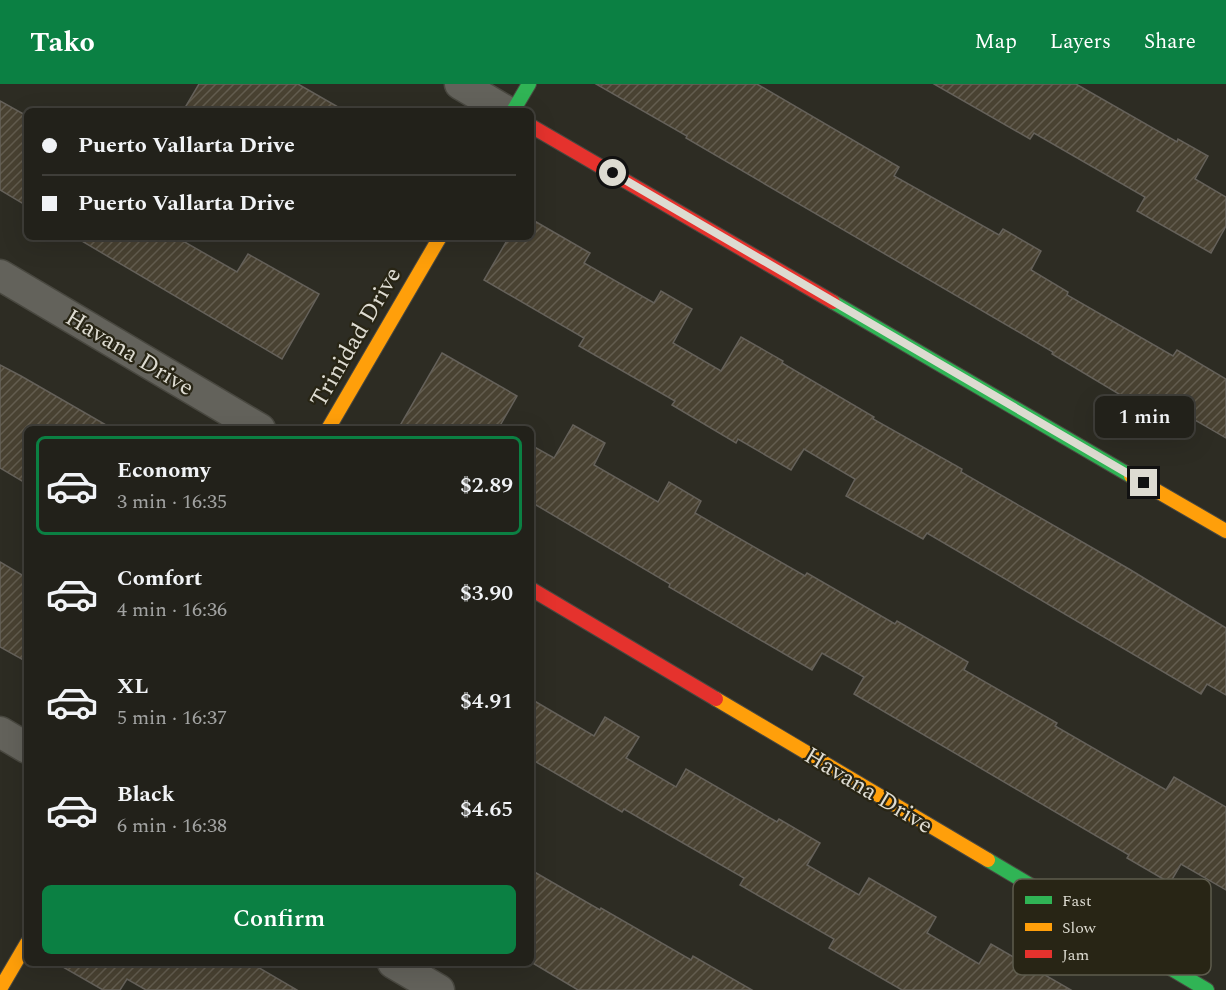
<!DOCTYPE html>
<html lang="en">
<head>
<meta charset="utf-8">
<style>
	:root { --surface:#22211a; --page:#2e2e27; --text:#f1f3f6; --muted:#a2a3a2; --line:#3f3e39; --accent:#0b8043 }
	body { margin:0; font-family:Spectral,serif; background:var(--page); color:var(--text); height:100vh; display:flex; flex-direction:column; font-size:22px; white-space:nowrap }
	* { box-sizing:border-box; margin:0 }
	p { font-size:20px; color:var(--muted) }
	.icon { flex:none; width:33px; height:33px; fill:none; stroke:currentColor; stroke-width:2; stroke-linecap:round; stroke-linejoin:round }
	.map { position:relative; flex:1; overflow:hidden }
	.details { position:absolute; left:24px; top:342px; width:510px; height:540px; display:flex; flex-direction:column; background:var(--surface); border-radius:9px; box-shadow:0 6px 24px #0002,0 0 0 2px var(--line) }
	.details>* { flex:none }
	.banner { position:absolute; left:24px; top:24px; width:510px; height:132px; border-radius:9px; box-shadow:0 6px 24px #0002,0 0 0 2px var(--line); display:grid; align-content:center; height:132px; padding:0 18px; background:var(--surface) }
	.end { position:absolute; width:27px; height:27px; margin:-14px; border:8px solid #dddbd1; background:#111; box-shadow:0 0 0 3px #111 }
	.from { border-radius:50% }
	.bubble { position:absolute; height:42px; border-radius:9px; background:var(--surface); box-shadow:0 6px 24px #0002,0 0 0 2px var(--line); font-size:20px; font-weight:600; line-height:42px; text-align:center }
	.banner b { display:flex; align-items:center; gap:21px; height:57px; font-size:22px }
	.banner b+b { border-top:2px solid var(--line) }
	.banner i { width:15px; height:15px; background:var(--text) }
	ul { padding:10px 0 0; list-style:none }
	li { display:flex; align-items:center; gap:18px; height:99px; margin:0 12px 9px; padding:0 6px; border:3px solid transparent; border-radius:9px }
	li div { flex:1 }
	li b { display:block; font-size:22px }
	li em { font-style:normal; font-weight:600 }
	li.selected { border-color:var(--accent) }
	li>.icon { width:54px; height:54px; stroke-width:1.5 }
	.primary-button { display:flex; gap:12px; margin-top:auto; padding:12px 18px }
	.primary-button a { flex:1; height:69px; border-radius:9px; background:var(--accent); color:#fff; font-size:24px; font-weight:600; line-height:69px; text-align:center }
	header { display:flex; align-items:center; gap:36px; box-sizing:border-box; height:84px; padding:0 30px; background:var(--accent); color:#fff }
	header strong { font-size:28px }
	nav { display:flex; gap:33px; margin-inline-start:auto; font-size:21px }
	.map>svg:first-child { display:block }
	.building { fill:url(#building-hatch); stroke:#65615a; stroke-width:1.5 }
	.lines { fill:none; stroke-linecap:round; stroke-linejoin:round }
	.street-casing { stroke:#494840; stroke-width:33 }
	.fast-casing { stroke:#494840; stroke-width:16 }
	.slow-casing { stroke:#494840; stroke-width:16 }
	.jam-casing { stroke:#494840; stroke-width:16 }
	.street { stroke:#63625b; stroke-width:30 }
	.fast { stroke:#30b455; stroke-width:14 }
	.slow { stroke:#ff9f0a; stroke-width:14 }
	.jam { stroke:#e5322d; stroke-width:14 }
	.route { stroke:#dddbd1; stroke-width:8 }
	.labels { text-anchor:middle; stroke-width:4.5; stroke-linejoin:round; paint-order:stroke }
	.street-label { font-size:24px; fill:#dddbd1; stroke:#282515 }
	.key { fill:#282515; stroke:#5e5c4d; stroke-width:1.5 }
	.key-label { font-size:16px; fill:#dddbd1 }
</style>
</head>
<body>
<header>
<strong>Tako</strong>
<nav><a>Map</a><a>Layers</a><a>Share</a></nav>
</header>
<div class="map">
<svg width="1226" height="906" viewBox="0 0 1226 906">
	<defs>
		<pattern id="building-hatch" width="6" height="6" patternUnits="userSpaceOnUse" patternTransform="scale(1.5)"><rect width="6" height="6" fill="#494232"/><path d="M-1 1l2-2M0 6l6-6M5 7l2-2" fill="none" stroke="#635d4f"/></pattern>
	</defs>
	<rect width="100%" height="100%" fill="#2d2c23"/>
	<g class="building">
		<path d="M199,0h99l47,27h-162z"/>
		<path d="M596,0h161l142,83 -5,9 105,59 4,-6 38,22 -10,19 37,22 -1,3 106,61 4,-6 49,29v59l-43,-25 -9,14 -122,-73 1,-2 -367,-214 1,-2z"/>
		<path d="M934,0h142l101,58 1,-3 30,17 -13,23 31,18v29l-15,27 -74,-42 8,-14 -111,-64 -4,6z"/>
		<path d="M0,17l27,15v90l-27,-16z"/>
		<path d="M531,135l59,34 -6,10 70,40 7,-12 31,18 -19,34 48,28 20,-34 42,24 -1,2 92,54 -1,2 89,50 -1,3 168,97 97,59v67l-19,-11 -6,10 -274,-161 -4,6 -77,-43 9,-17 -51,-30 -13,21 -53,-31 -2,4 -64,-38 3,-4 -96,-55 5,-8 -100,-58 25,-43h22z"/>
		<path d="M75,153h101l61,35 11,-18 71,40 -37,65z"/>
		<path d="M442,269l75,43 -19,33h-100z"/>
		<path d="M0,281l21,11 92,53h-86v55l-27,-16z"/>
		<path d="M573,341l32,18 -11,22 64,37 11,-20 32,19 -6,12 110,63 2,-3 88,51 2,-3 71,41 -4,8 93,53 -2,3 111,64 8,-13 52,30v83l-45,-26 -11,19 -43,-25 2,-3 -275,-161 10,-17 -42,-24 -10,17 -143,-83 1,-3 -139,-82v-57l23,13z"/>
		<path d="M0,478l27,16v84l-27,-15z"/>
		<path d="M531,615l63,37 11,-19 34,20 -13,21 50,29 10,-18 91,53 2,-3 41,24 -13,22 52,30 10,-17 67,39 -9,16 52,31 12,-20 80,46h-169l-73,-42 5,-9 -94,-54 4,-7 -120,-69 -2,3 -91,-53z"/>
		<path d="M531,786l69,40 1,-2 90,52 2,-4 59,34h-174l-47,-28z"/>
		<path d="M56,879h195l46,27h-151l-19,-11 -7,11h-17z"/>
	</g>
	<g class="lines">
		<g class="street-casing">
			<g id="street">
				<path d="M460,0l46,27"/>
				<path d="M0,191l260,154"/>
				<path d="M0,648l27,16"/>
				<path d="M393,879l46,27"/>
			</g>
		</g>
		<g class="fast-casing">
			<g id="fast">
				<path d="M513,27l16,-27"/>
				<path d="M833,218l298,174"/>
				<path d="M988,776l219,130"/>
			</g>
		</g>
		<g class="slow-casing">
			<g id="slow">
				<path d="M328,345l112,-192"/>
				<path d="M1131,392l95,55"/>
				<path d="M716,615l272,161"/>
				<path d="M0,905l27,-46"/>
			</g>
		</g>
		<g class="jam-casing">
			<g id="jam">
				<path d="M531,42l302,176"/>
				<path d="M531,505l185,110"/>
			</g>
		</g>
		<use href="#street" class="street"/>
		<use href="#fast" class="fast"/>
		<use href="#slow" class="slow"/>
		<use href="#jam" class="jam"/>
	</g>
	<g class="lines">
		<path class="route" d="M613,89l531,310"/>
	</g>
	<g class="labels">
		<g class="street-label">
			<text transform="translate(355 253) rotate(-60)" y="8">Trinidad Drive</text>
			<text transform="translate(130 268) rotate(31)" y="8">Havana Drive</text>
			<text transform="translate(869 706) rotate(31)" y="8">Havana Drive</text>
		</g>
	</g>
	<rect x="1013" y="795" width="198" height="96" rx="9" class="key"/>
	<rect x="1025" y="812" width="27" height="8" fill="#30b455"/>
	<rect x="1025" y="839" width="27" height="8" fill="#ff9f0a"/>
	<rect x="1025" y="866" width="27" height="8" fill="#e5322d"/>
	<g class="key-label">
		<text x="1062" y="822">Fast</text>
		<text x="1062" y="849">Slow</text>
		<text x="1062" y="876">Jam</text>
	</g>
</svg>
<i class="end from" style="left:613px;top:89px"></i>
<i class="end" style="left:1144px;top:399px"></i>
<div class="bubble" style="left:1095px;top:312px;width:99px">1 min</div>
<div class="banner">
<b><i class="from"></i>Puerto Vallarta Drive</b>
<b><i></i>Puerto Vallarta Drive</b>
</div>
<section class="details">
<ul>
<li class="selected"><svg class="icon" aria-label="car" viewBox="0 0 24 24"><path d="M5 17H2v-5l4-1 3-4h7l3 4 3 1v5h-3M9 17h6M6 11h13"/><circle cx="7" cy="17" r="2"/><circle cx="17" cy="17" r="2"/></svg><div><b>Economy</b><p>3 min · 16:35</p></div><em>$2.89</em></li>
<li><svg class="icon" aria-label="car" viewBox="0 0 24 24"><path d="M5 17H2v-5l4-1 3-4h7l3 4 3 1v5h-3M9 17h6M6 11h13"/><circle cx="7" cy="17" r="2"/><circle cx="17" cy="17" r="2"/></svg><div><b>Comfort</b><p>4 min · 16:36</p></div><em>$3.90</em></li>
<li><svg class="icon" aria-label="car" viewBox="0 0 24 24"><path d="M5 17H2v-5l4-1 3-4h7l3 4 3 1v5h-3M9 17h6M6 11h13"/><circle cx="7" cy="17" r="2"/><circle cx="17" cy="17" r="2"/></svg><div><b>XL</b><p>5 min · 16:37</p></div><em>$4.91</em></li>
<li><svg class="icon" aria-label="car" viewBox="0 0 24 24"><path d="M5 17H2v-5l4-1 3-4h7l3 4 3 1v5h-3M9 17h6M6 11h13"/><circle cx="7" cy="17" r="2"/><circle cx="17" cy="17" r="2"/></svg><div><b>Black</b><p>6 min · 16:38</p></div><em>$4.65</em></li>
</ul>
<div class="primary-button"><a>Confirm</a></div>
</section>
</div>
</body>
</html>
